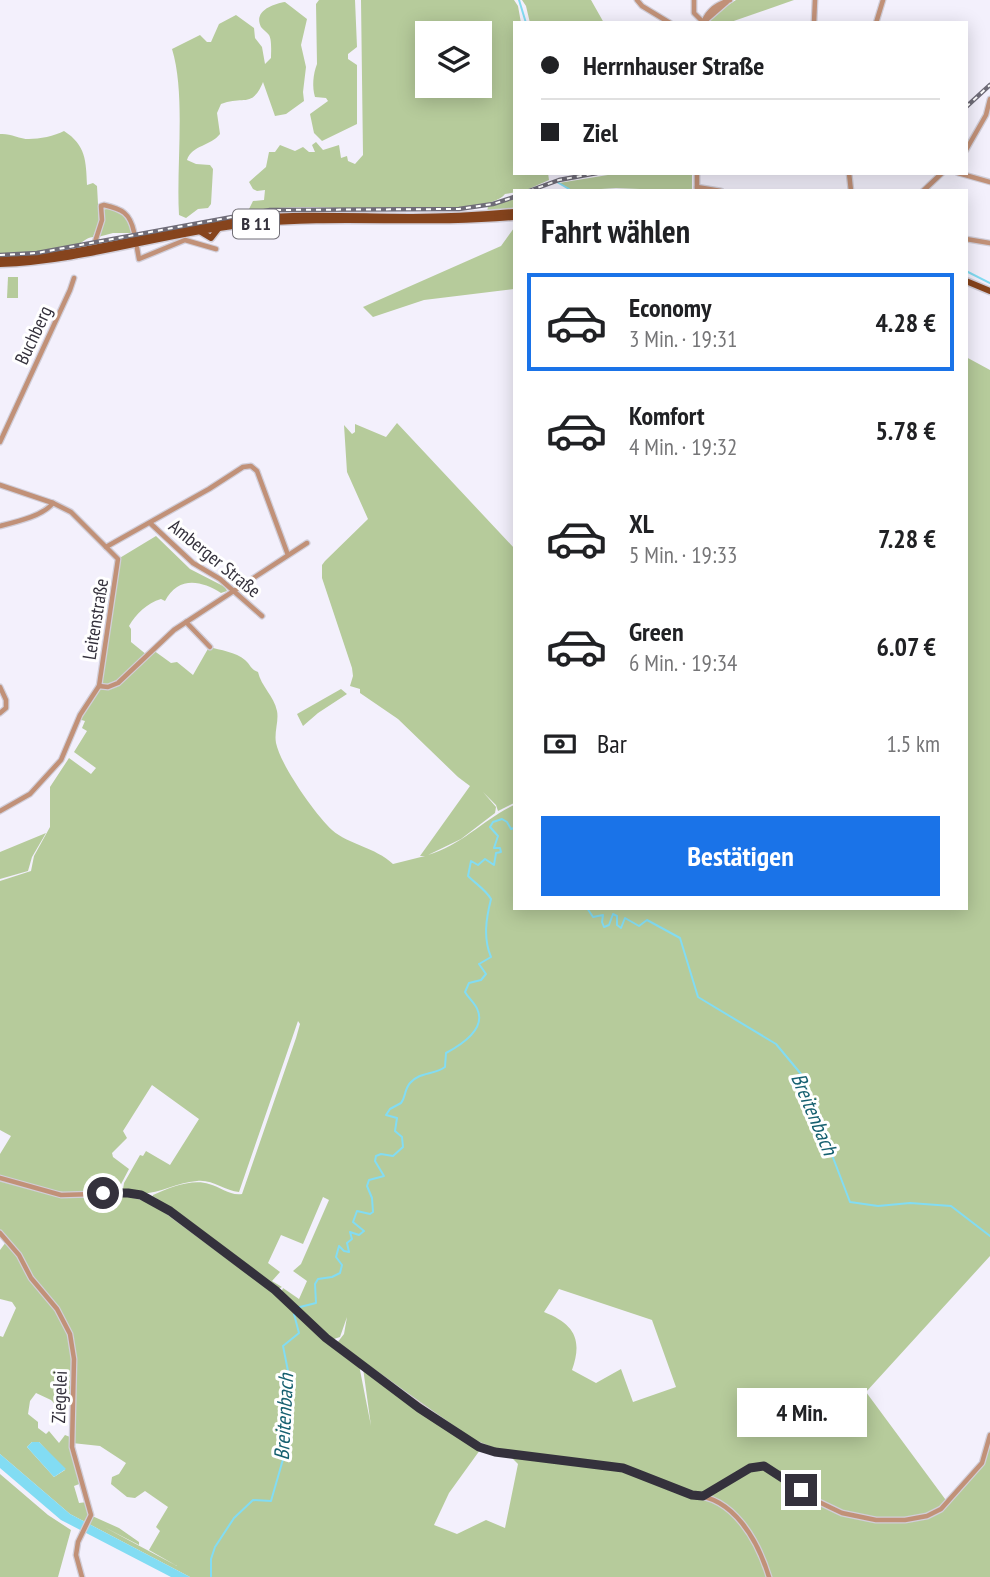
<!DOCTYPE html>
<html lang="de">
<head>
<meta charset="utf-8">
<style>
	:root { --surface:#fff; --page:#f6f6f6; --text:#202124; --muted:#757577; --line:#e0e0e0; --accent:#1a73e8 }
	body { margin:0; font-family:"PT Sans Narrow",sans-serif; background:var(--page); color:var(--text); height:100vh; display:flex; flex-direction:column; font-size:26px; white-space:nowrap }
	* { box-sizing:border-box; margin:0 }
	p { font-size:23px; color:var(--muted) }
	.icon { flex:none; width:38px; height:38px; fill:none; stroke:currentColor; stroke-width:2; stroke-linecap:round; stroke-linejoin:round }
	.map { position:relative; flex:1; overflow:hidden }
	.panel { position:absolute; left:513px; top:189px; width:455px; height:721px; display:flex; flex-direction:column; background:var(--surface); border-radius:0px; box-shadow:0 4px 18px #0003 }
	.panel>* { flex:none }
	.hud { position:absolute; left:513px; top:21px; width:455px; height:154px; border-radius:0px; box-shadow:0 4px 18px #0003; display:grid; align-content:center; height:154px; padding:0 28px; background:var(--surface) }
	.buttons { position:absolute; left:415px; top:21px; display:grid; gap:14px }
	.buttons a { display:grid; place-items:center; width:77px; height:77px; border-radius:0px; background:var(--surface); box-shadow:0 4px 18px #0003; font-size:35px }
	.end { position:absolute; width:32px; height:32px; margin:-16px; border:9px solid #34313c; background:#fff; box-shadow:0 0 0 4px #fff }
	.from { border-radius:50% }
	.bubble { position:absolute; height:49px; border-radius:0px; background:var(--surface); box-shadow:0 4px 18px #0003; font-size:23px; font-weight:700; line-height:49px; text-align:center }
	.hud b { display:flex; align-items:center; gap:24px; height:66px; font-size:26px }
	.hud b+b { border-top:2px solid var(--line) }
	.hud i { width:18px; height:18px; background:var(--text) }
	ul { padding:0; list-style:none }
	li { display:flex; align-items:center; gap:21px; height:98px; margin:0 14px 10px; padding:0 14px; border:4px solid transparent; border-radius:0px }
	li div { flex:1 }
	li b { display:block; font-size:26px }
	li em { font-style:normal; font-weight:700 }
	li.current { border-color:var(--accent) }
	li>.icon { width:63px; height:63px; stroke-width:1.5 }
	h2 { padding:0 28px; font-size:32px; line-height:84px }
	.pay { display:flex; align-items:center; gap:18px; height:77px; padding:0 28px; font-size:26px }
	.pay p { margin-inline-start:auto }
	.button { display:flex; gap:14px; margin-top:auto; padding:14px 28px }
	.button a { flex:1; height:80px; border-radius:0px; background:var(--accent); color:#fff; font-size:28px; font-weight:700; line-height:80px; text-align:center }
	.map>svg:first-child { display:block }
	.green { fill:#b6cb9b; fill-rule:evenodd }
	.water { fill:#82dcf3 }
	.lines { fill:none; stroke-linecap:round; stroke-linejoin:round }
	.stream { stroke:#82dcf3; stroke-width:2 }
	.minor-casing { stroke:#d1ced9; stroke-width:7 }
	.major-casing { stroke:#d1ced9; stroke-width:9 }
	.minor { stroke:#c19178; stroke-width:4.5 }
	.major { stroke:#86441d; stroke-width:6 }
	.rail-casing { stroke:#6f6c78; stroke-width:4.5 }
	.rail { stroke:#fff; stroke-width:2; stroke-dasharray:5; stroke-linecap:butt }
	.route { stroke:#34313c; stroke-width:9 }
	.labels { text-anchor:middle; stroke-width:6; stroke-linejoin:round; paint-order:stroke }
	.shield { fill:#fff; stroke:#716f76; stroke-width:2 }
	.shield-label { font-size:18px; font-weight:bold; fill:#34313c }
	.street-label { font-size:19px; fill:#34313c; stroke:#fff }
	.water-label { font-size:21px; font-style:italic; fill:#166070; stroke:#fff }
</style>
</head>
<body>
<div class="map">
<svg width="990" height="1577" viewBox="0 0 990 1577">
	<rect width="100%" height="100%" fill="#f3f0fc"/>
	<g class="green">
		<path d="M319,0h36l2,47 -9,7v5l9,6v59l-35,17 -8,-8 -4,-19 18,-13 -2,-3 -11,-1c-3,-10 -2,-23 2,-33l-1,-60z"/>
		<path d="M361,0h153l4,6 3,17h-7v150h34l1,7 -25,11 -19,3c-17,24 -164,13 -197,13 -21,0 -40,1 -60,4l5,-10 11,-1 1,-10 -8,1 -4,-2 -4,-7 17,-15 3,-15h6l5,-7 15,6 8,-4 6,5h6l-3,-7 4,-3 7,8 16,-5 2,13 6,-2 1,5 7,3 8,-9zM427,33h53v53h-53z"/>
		<path d="M522,0h69l13,23h-74l-4,-17z"/>
		<path d="M736,0h58l-66,23h-20l14,-14z"/>
		<path d="M285,2l22,17 -6,26 5,22 -3,25 1,9 -18,13 -11,2 -12,-34c-11,27 -20,13 -42,22l-4,9 3,21c-9,12 -28,11 -33,26l9,4 14,1 3,4 -2,35 -3,4 -10,1 -12,9 -7,-3c-3,-50 7,-120 -7,-166l28,-14 7,7h4l8,-18 17,-9 18,13 1,10 7,9 3,17 6,-6c0,-6 1,-18 -2,-23 -2,-3 -6,-5 -8,-8 -8,-16 12,-23 24,-25z"/>
		<path d="M64,131c22,14 22,30 23,54l6,-2 4,3 2,36 -6,15c-8,1 -9,5 -15,7 -24,8 -53,10 -78,9v-119c10,-1 19,5 29,5 10,0 26,-3 35,-8z"/>
		<path d="M620,173h72v16l-5,2 -71,-3 -45,3 -12,-8z"/>
		<path d="M514,199v11l-27,3 1,-7z"/>
		<path d="M111,208l14,6 8,19h-20l-15,4 4,-27z"/>
		<path d="M514,228v61l-90,11 -51,17 -10,-10 138,-61z"/>
		<path d="M8,277h10v21h-11z"/>
		<path d="M966,357l24,13v886l-124,136 82,111 35,-39 7,-25v138h-800l-120,-63 -70,-60v-118l3,1 13,-29 -4,-6 -12,-3v-49l6,-8 50,68 10,19 7,31 -2,43 -6,-1 -6,6 -8,-8 -15,-7 -6,8 -2,13 10,8v6l8,6 3,-3 10,12 6,-8 5,2 3,21 9,25 -8,3 5,17 8,-1 3,13 29,13 20,14v3l-35,-18 73,39 -28,-16 11,-19 -4,-4 12,-20 -23,-16 -10,7 -8,-1 -16,-13 1,-7 7,-3 7,-11 -26,-17 -28,-3c1,-36 11,-87 -5,-119 -8,-17 -21,-29 -32,-44 -13,-16 -20,-34 -35,-49v-52l59,17 20,1 51,-3 26,9 115,86 55,51 33,25 12,61 -8,-58 50,37 67,45 -31,43 -15,32 23,9 29,-14 19,8 13,-64 -8,-8 -1,-5 -24,-3 -18,-10 -129,-92 -1,-3 7,-9 3,-17 -7,20 -9,3 -50,-47 2,-5 16,11 8,-18 -14,-10 8,-7 28,-64 -6,-3 -20,47 -22,-9 -13,28 12,9 -8,9 10,6 -4,2 -126,-91 1,-3c15,-7 40,-17 56,-11 12,3 21,12 33,10l54,-156 4,-14 -2,-3 -59,171c-14,-1 -27,-13 -42,-11 -27,2 -48,21 -74,8l1,-6 16,-28 3,1 3,-5 24,14 29,-46 -47,-34 -29,46 4,7 -15,15 1,4 16,12 -11,21c-41,10 -79,-2 -118,-14v-22l11,-18 -11,-6v-249l31,-10 3,-15 16,-29v-40l19,-29 22,16 5,-6 -22,-16 13,-21 -5,-3 3,-7 -7,-2 14,-17 7,-16 19,-127 38,-23 34,33 35,18 2,4 -6,2c-20,-13 -43,-17 -56,8l-4,-2c-14,4 -25,15 -32,27l2,3v13l16,13 6,-5 18,13 6,-1 16,13 16,-28c11,3 27,5 36,13 6,5 5,9 13,12 3,14 16,24 19,39 2,10 -3,21 -1,32 5,23 39,71 56,87 17,15 43,17 61,34l32,-8h-5l50,-70 -12,-9 -60,-58 -38,-26v-4l-10,-3 3,-10 -1,-8 -30,-90v-13l3,-4 43,-42 -21,-47 -3,-47 8,9 3,-2v-8l31,13 11,-14 117,125v255l-16,8 -2,-6 -13,-13 13,15 -1,6 -34,26 -33,16c34,-10 56,-36 86,-50v103h452zM559,1289l93,31 24,67 -43,15 -12,-33 -25,14 -24,-13c11,-31 2,-46 -28,-58zM32,1442h7l26,28 -11,7 -27,-30z"/>
		<path d="M341,689l6,5 -29,19 -15,13 -6,-12z"/>
		<path d="M46,833l-14,24 -4,14 -28,8v-27z"/>
		<path d="M0,1474l48,41 23,15 -13,47h-58z"/>
	</g>
	<g class="water">
		<path d="M32,1442h7l27,27 -12,8 -27,-30z"/>
		<path d="M0,1454l70,60 120,63h-19l-110,-57 -61,-52z"/>
	</g>
	<g class="lines">
		<g class="stream">
			<path d="M519,0l7,23"/>
			<path d="M552,174v-1"/>
			<path d="M557,182l12,7"/>
			<path d="M966,271l24,12"/>
			<path d="M587,908l6,9 10,-2 -1,7 2,5 5,-2 4,-11 4,2v9l4,3 4,-10 14,8 8,-6 33,18 18,59 78,47 25,30 49,128 28,4 32,-3 41,3 39,30"/>
			<path d="M300,1307l16,-4 -1,-19 3,-5 14,-2 8,-4 2,-8 -6,-8 3,-11 5,5 5,1 -2,-9 5,-4 -2,-7 9,3 5,-4 -11,-9 4,-11 13,3 3,-2 -1,-14 -5,-12 2,-6 15,-4 -9,-15 1,-5 5,-2 12,2 10,-9 -1,-10 -7,-6 2,-13 -11,-3 4,-6 11,-6c5,-6 3,-13 9,-20 9,-11 24,-8 35,-16l1,-14c13,-7 39,-23 32,-42 -2,-7 -9,-12 -13,-19l4,-9 12,-3 5,-6 -7,-10 12,-7c-8,-19 -5,-38 0,-58 -5,-9 -15,-15 -23,-23l3,-15 7,4 7,-6 9,6 2,-12 5,-1 -1,-4h-6l4,-12 -8,-9 3,-5 9,-3 5,3 4,7 3,-1"/>
			<path d="M211,1577v-18l4,-12 19,-29 19,-18 18,1 15,-52 -3,-27 5,-51 -5,-25 16,-13 -5,-19"/>
		</g>
		<g class="minor-casing">
			<g id="minor">
				<path d="M637,0l5,6 28,17"/>
				<path d="M694,0v13l9,9"/>
				<path d="M704,22l23,-20"/>
				<path d="M703,23c5,-13 14,-19 27,-23"/>
				<path d="M814,23l1,-23"/>
				<path d="M876,23l7,-23"/>
				<path d="M966,150l20,-35 4,-16"/>
				<path d="M697,173v18"/>
				<path d="M849,173l2,18"/>
				<path d="M958,173l32,9"/>
				<path d="M697,187l24,4"/>
				<path d="M923,191l19,-18"/>
				<path d="M966,239l24,4"/>
				<path d="M95,242l7,-22 -1,-14 3,-1c18,4 26,8 30,27"/>
				<path d="M137,248l2,11 46,-19 31,9"/>
				<path d="M0,442l70,-152 4,-12"/>
				<path d="M0,485l53,18 18,9 47,47 -19,127 -19,29 -19,45 -31,34 -30,17"/>
				<path d="M150,523l43,40 27,16 42,37"/>
				<path d="M0,526c16,-4 43,-10 53,-23"/>
				<path d="M106,547l103,-58 34,-22 8,-1 6,5 31,84"/>
				<path d="M186,622l24,25"/>
				<path d="M99,686l9,1 10,-4 56,-53 133,-87"/>
				<path d="M0,687l6,13v8l-6,5"/>
				<path d="M0,1178l61,17 67,-2 25,7 122,90 51,48 24,18 121,86 24,10 128,16 69,27c42,2 66,46 77,82"/>
				<path d="M0,1233l19,22 12,23 26,31 13,25 4,25 -2,88 19,68 -13,27 -2,13 6,22"/>
				<path d="M704,1495l46,-27 14,-2 55,36 23,11 34,7h29l22,-4 14,-7 41,-46 8,-28"/>
			</g>
		</g>
		<g class="major-casing">
			<g id="major">
				<path d="M201,232l10,6 7,-9"/>
				<path d="M0,259c84,-2 164,-30 248,-40 55,-6 110,-2 165,-2 34,0 68,-2 101,-5"/>
				<path d="M0,264c84,-3 164,-31 248,-40 88,-9 178,1 266,-7"/>
				<path d="M966,281l24,10"/>
			</g>
		</g>
		<use href="#minor" class="minor"/>
		<use href="#major" class="major"/>
		<g class="rail-casing">
			<g id="rail">
				<path d="M966,107l24,-22"/>
				<path d="M529,191l30,-11 38,-7"/>
				<path d="M0,255l37,-2 233,-43 189,-1 34,-5 21,-7"/>
			</g>
		</g>
		<use href="#rail" class="rail"/>
	</g>
	<g class="lines">
		<path class="route" d="M103,1193h25l13,2 29,16 105,79 51,48 24,18 69,52 60,39 16,5 128,16 69,27 11,1 47,-28 14,-2 37,24"/>
	</g>
	<g class="labels">
		<rect class="shield" x="233" y="209.5" width="46" height="29" rx="5"/>
		<g class="shield-label">
			<text x="256" y="230">B 11</text>
		</g>
		<g class="street-label">
			<text transform="translate(33 335) rotate(-65)" y="7">Buchberg</text>
			<text transform="translate(215 558) rotate(39)" y="7">Amberger Straße</text>
			<text transform="translate(95 619) rotate(-81)" y="7">Leitenstraße</text>
			<text transform="translate(59 1397) rotate(-88)" y="7">Ziegelei</text>
		</g>
		<g class="water-label">
			<text transform="translate(814 1114) rotate(67)" y="7">Breitenbach</text>
			<text transform="translate(284 1417) rotate(-87)" y="7">Breitenbach</text>
		</g>
	</g>
</svg>
<div class="buttons">
<a><svg class="icon" aria-label="layers" viewBox="0 0 24 24"><path d="M12 4l9 5-9 5-9-5zM3 14l9 5 9-5"/></svg></a>
</div>
<i class="end from" style="left:103px;top:1193px"></i>
<i class="end" style="left:801px;top:1490px"></i>
<div class="bubble" style="left:737px;top:1388px;width:130px">4 Min.</div>
<div class="hud">
<b><i class="from"></i>Herrnhauser Straße</b>
<b><i></i>Ziel</b>
</div>
<section class="panel">
<h2>Fahrt wählen</h2>
<ul>
<li class="current"><svg class="icon" aria-label="car" viewBox="0 0 24 24"><path d="M5 17H2v-5l4-1 3-4h7l3 4 3 1v5h-3M9 17h6M6 11h13"/><circle cx="7" cy="17" r="2"/><circle cx="17" cy="17" r="2"/></svg><div><b>Economy</b><p>3 Min. · 19:31</p></div><em>4.28 €</em></li>
<li><svg class="icon" aria-label="car" viewBox="0 0 24 24"><path d="M5 17H2v-5l4-1 3-4h7l3 4 3 1v5h-3M9 17h6M6 11h13"/><circle cx="7" cy="17" r="2"/><circle cx="17" cy="17" r="2"/></svg><div><b>Komfort</b><p>4 Min. · 19:32</p></div><em>5.78 €</em></li>
<li><svg class="icon" aria-label="car" viewBox="0 0 24 24"><path d="M5 17H2v-5l4-1 3-4h7l3 4 3 1v5h-3M9 17h6M6 11h13"/><circle cx="7" cy="17" r="2"/><circle cx="17" cy="17" r="2"/></svg><div><b>XL</b><p>5 Min. · 19:33</p></div><em>7.28 €</em></li>
<li><svg class="icon" aria-label="car" viewBox="0 0 24 24"><path d="M5 17H2v-5l4-1 3-4h7l3 4 3 1v5h-3M9 17h6M6 11h13"/><circle cx="7" cy="17" r="2"/><circle cx="17" cy="17" r="2"/></svg><div><b>Green</b><p>6 Min. · 19:34</p></div><em>6.07 €</em></li>
</ul>
<div class="pay"><svg class="icon" aria-label="cash" viewBox="0 0 24 24"><path d="M3 7h18v10H3z"/><circle cx="12" cy="12" r="2"/></svg>Bar<p>1.5 km</p></div>
<div class="button"><a>Bestätigen</a></div>
</section>
</div>
</body>
</html>
